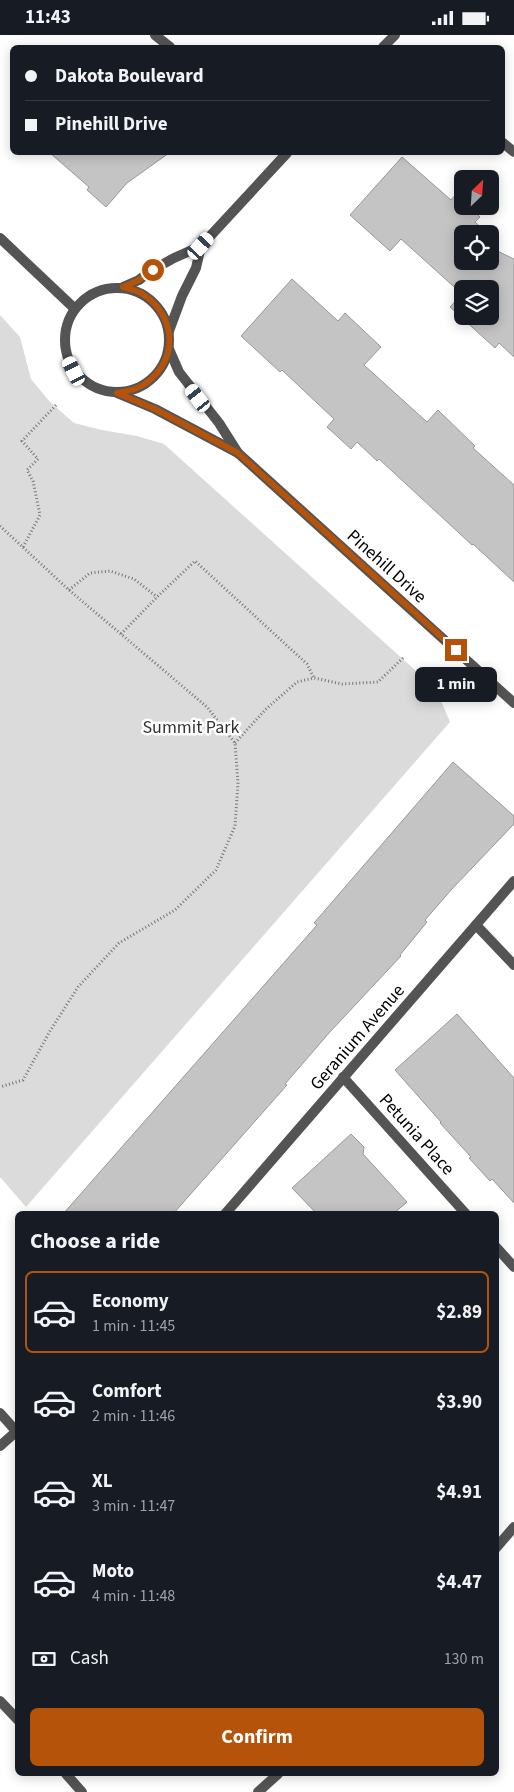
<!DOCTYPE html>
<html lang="en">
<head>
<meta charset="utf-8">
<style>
	:root { --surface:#171b24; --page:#242831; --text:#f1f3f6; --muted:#9ea1a6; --line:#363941; --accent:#b45309 }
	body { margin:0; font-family:"Source Sans 3",sans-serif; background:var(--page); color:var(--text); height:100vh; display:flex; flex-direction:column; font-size:19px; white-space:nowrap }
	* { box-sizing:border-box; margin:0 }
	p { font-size:16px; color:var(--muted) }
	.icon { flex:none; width:28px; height:28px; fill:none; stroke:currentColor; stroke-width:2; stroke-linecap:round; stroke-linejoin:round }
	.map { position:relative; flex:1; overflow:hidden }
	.sheet { position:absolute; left:15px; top:1176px; width:484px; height:565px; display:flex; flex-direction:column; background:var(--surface); border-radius:8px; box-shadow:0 2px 12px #0003 }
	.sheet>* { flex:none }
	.top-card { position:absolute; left:10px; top:10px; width:495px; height:110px; border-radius:8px; box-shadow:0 2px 12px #0003; display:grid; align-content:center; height:110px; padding:0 15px; background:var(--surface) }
	.needle { width:32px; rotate:25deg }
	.controls { position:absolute; left:454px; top:135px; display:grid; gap:10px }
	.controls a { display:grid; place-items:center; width:45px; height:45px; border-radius:8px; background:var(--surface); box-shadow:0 2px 12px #0003; font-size:25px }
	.end { position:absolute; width:22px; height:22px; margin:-11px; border:6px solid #b45309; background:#fff; box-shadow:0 0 0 2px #fff }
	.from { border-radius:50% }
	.bubble { position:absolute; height:35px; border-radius:8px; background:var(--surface); box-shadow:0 2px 12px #0003; font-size:16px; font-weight:700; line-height:35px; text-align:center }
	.car { position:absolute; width:15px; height:30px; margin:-15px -8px; border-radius:6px; box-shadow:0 0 4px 1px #0007; background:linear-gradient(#fff 24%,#345 0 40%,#fff 0 76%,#345 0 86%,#fff 0) }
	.top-card b { display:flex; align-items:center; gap:18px; height:48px; font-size:19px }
	.top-card b+b { border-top:1px solid var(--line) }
	.top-card i { width:12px; height:12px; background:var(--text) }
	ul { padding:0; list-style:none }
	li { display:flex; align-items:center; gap:15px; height:82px; margin:0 10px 8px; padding:0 5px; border:2px solid transparent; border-radius:8px }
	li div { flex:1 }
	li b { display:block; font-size:19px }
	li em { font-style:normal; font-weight:700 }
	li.current { border-color:var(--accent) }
	li>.icon { width:45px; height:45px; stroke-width:1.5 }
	h2 { padding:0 15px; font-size:22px; line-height:60px }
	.pay { display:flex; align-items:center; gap:12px; height:55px; padding:0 15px; font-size:19px }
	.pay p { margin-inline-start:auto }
	.cta { display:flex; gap:10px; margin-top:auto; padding:10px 15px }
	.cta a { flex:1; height:58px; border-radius:8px; background:var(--accent); color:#fff; font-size:20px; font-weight:700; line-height:58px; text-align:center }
	.status { display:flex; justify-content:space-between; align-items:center; height:35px; padding:0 25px; background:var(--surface); direction:ltr }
	.status svg { height:14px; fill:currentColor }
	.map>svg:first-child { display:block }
	.green { fill:#dbdbdb }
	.building { fill:#c4c4c4; stroke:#989898; fill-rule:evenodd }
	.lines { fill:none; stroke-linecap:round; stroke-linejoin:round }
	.path { stroke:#767676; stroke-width:3; stroke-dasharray:1 2.5; stroke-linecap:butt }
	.lane { stroke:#545454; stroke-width:10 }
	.street { stroke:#545454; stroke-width:10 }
	.route { stroke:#b45309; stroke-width:6 }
	.labels { text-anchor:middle; stroke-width:5; stroke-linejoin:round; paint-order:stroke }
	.street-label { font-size:18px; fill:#000; stroke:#fff }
	.park-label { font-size:18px; fill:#323232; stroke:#fff }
</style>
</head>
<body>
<div class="status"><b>11:43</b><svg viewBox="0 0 49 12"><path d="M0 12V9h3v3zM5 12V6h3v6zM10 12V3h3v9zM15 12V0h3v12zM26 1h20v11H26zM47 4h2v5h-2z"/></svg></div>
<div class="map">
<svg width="514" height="1757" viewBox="0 0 514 1757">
	<rect width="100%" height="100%" fill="#fff"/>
	<path class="green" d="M0,280l20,22 11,42 19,23 24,21 28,7 35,6 27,8 272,245 14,33 -424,485 -26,-30z"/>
	<g class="building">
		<path d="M50,118h119l-42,30 -21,24 -19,-17 2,-3z"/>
		<path d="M402,122l49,43 5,-6 6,7v5h7l11,11 -5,5 13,12h-26v27h28v-25l7,6 -6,6 23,11v98l-15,-14 -4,5 -45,-41 12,-13 -61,-55 -11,12 -40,-36zM462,254h28v27h-28z"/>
		<path d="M292,244l46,42 7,-8 36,34 -17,18 63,57 11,-12 37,36 -2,2 41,37v97l-41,-38 -1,1 -93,-86 -2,2 -20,-19 -6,7 -24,-22 7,-8 -52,-49 -2,2 -39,-36z"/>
		<path d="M453,727l61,54v8l-62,65 -27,31 2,2 -27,33 1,1 -72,77 -44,51 2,1 -114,129h-110l254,-289 -3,-2z"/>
		<path d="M457,979l57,64v125l-22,-24 -2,2 -21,-23 2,-1 -31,-34 1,-1 -46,-52z"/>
		<path d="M351,1099l13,13 -1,7 44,48 -14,12h-76l-25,-26z"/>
	</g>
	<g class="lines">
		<g class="path">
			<path d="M0,491l69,64 138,117 28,36 3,40 -3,43 -19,44 -41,40 -56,33 -41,44 -28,44 -27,49 -23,7"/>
			<path d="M23,512l17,-32 -7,-34 -6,-11 11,-11 -16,-18 35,-37"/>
			<path d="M69,555l21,-17 20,-2 24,8 23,18"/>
			<path d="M121,599l36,-37 38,-36 112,103 7,14"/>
			<path d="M235,708l31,-34 31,-27 17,-4 28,6 36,-2 26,-25"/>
		</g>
		<g class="lane">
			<path d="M155,0l15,12"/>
			<path d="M476,890l38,40"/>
			<path d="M343,1042l123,137"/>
			<path d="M225,1179l289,-333"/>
			<path d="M496,1212l18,20"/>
			<path d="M0,1378l16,18"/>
			<path d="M0,1411l18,-16"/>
			<path d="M0,1666l18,19"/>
			<path d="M66,1739l16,18"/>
			<path d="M258,1757l20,-18"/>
		</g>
		<g class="street">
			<path d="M383,12l12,-12"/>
			<path d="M502,107l12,10"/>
			<path d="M0,203l74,70"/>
			<path d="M123,252l16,-7 10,-8 25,-14 27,-12 86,-93"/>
			<circle cx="117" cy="305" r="52"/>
			<path d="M169,296l13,-35 14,-28 5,-22"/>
			<path d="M169,314l10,23 40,51 19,30 276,250"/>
			<path d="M117,358l38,16 83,44"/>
			<path d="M496,1513l18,-21"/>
		</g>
	</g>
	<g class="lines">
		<path class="route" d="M153,235l-14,10 -16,7c6,2 13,3 18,6 35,21 39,66 5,90 -9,7 -19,8 -29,10l38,16 83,44 218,197"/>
	</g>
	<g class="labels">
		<g class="street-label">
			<text transform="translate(387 531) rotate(42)" y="6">Pinehill Drive</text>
			<text transform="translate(357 1002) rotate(-49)" y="6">Geranium Avenue</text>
			<text transform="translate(417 1099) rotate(48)" y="6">Petunia Place</text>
		</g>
		<g class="park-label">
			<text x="191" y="698">Summit Park</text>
		</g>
	</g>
</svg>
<div class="controls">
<a><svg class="needle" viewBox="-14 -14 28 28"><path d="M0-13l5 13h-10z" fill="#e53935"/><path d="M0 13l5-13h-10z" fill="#9ea1a6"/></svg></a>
<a><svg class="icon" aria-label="locate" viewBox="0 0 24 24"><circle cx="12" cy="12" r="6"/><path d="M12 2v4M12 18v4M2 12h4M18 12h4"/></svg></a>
<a><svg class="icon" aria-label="layers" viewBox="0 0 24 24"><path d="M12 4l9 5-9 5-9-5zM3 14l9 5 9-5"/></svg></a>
</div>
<i class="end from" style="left:153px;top:235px"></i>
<i class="end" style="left:456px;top:615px"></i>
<div class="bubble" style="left:415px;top:632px;width:82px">1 min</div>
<i class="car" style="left:201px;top:211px;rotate:42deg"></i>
<i class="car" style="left:74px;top:336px;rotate:333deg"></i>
<i class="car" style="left:198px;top:363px;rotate:323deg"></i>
<div class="top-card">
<b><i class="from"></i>Dakota Boulevard</b>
<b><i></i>Pinehill Drive</b>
</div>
<section class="sheet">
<h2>Choose a ride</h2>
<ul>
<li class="current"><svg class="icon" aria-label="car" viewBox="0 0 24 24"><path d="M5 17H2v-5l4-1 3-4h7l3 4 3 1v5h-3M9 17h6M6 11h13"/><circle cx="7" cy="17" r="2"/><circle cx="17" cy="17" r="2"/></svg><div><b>Economy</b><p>1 min · 11:45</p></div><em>$2.89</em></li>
<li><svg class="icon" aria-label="car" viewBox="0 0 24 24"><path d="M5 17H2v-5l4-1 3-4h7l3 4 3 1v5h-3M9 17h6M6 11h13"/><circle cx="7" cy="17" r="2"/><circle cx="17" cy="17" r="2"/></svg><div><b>Comfort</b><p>2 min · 11:46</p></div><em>$3.90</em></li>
<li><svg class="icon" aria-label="car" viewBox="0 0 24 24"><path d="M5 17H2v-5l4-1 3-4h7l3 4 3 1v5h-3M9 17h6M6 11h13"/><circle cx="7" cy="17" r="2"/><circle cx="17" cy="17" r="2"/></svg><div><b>XL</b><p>3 min · 11:47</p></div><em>$4.91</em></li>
<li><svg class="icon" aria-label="car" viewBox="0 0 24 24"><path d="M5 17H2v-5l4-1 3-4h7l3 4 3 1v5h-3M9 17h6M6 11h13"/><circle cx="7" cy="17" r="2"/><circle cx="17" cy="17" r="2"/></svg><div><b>Moto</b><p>4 min · 11:48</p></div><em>$4.47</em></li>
</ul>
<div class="pay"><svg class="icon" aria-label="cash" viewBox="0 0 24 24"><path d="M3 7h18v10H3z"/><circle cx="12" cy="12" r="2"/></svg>Cash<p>130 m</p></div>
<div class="cta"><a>Confirm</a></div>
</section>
</div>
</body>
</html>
